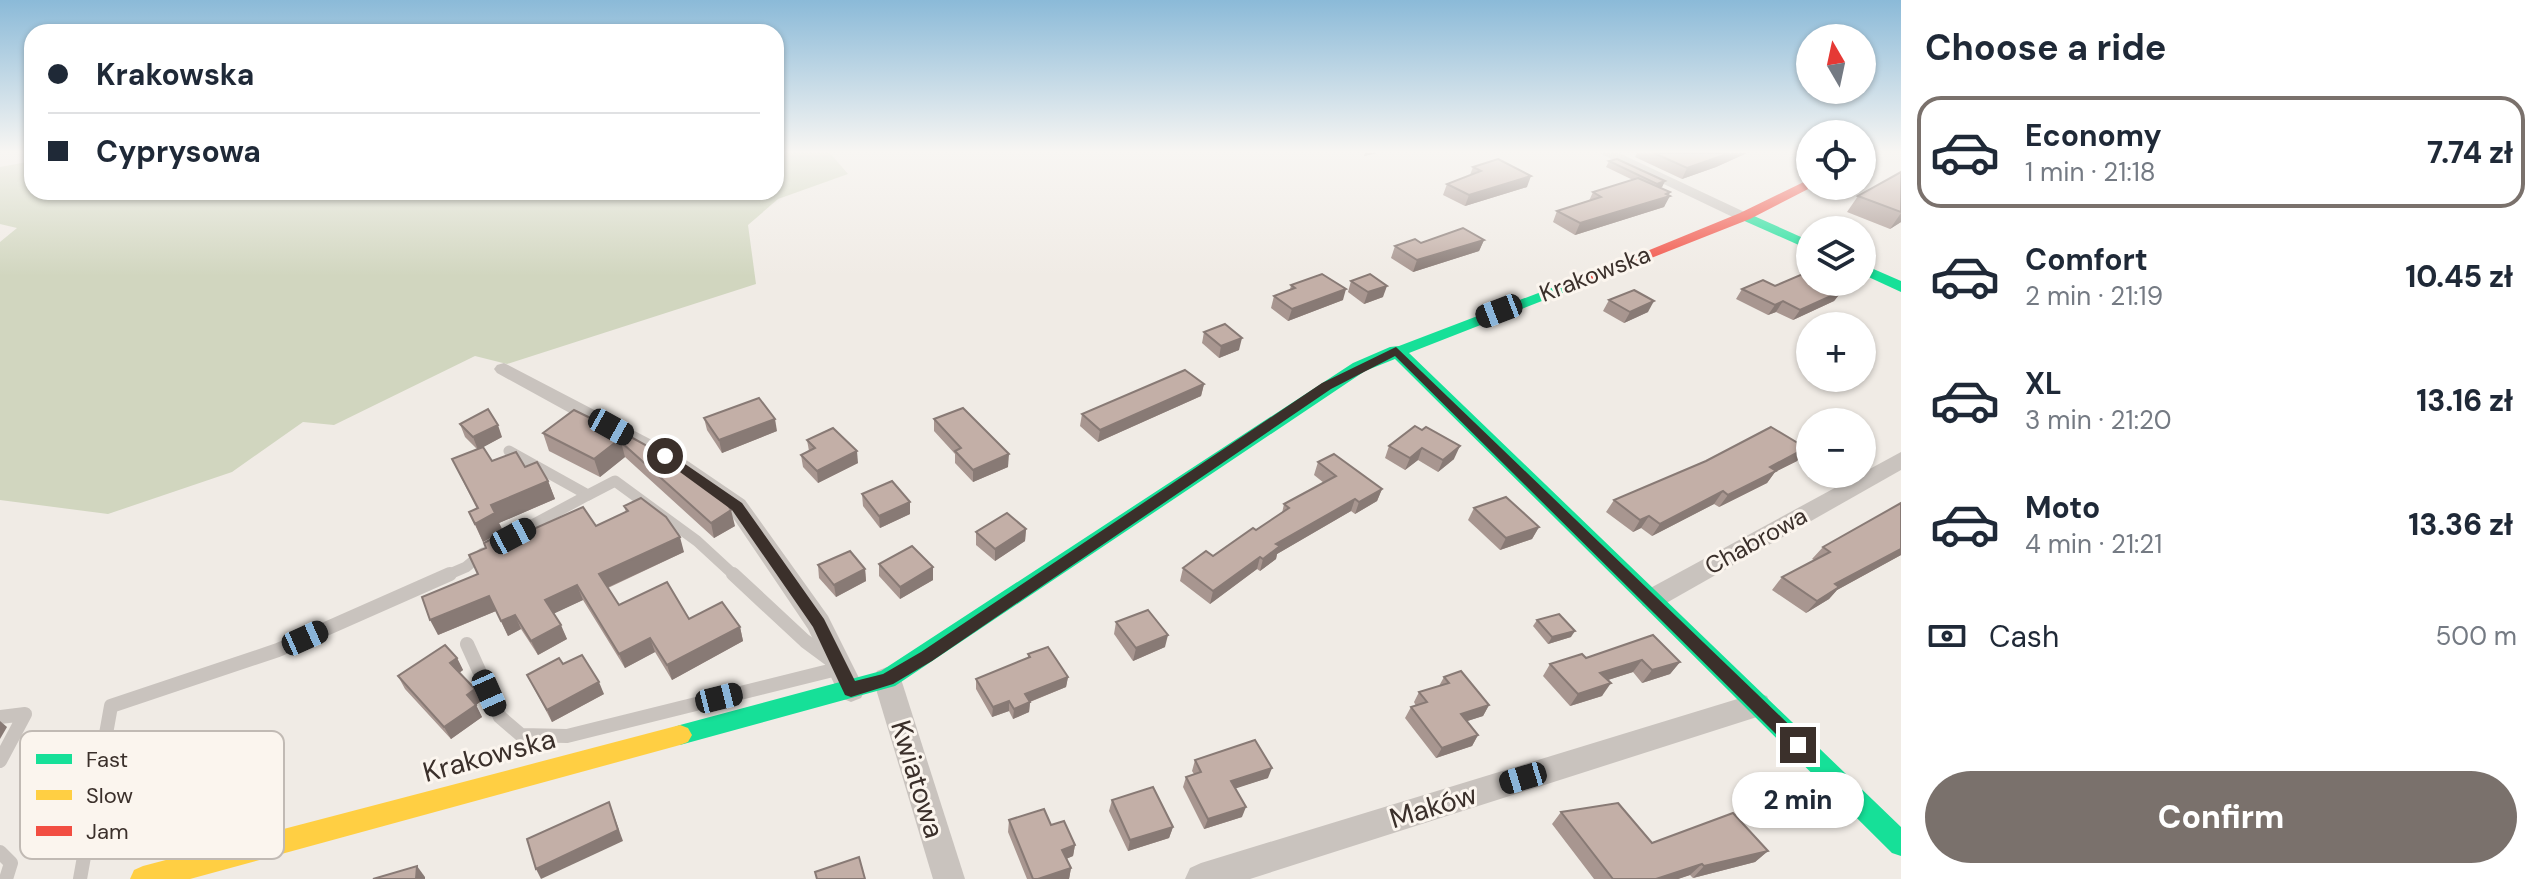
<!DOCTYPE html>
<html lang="en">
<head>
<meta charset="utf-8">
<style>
	:root { --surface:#fff; --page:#f2f2f3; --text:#1f2937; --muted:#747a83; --line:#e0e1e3; --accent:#7a716c }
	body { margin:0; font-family:"DM Sans",sans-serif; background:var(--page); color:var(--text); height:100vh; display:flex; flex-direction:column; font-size:30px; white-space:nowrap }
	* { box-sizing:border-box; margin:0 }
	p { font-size:26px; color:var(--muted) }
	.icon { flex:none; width:44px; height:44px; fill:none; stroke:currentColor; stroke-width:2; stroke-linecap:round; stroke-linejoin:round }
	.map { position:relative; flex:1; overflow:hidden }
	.side { display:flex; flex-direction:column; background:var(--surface); width:640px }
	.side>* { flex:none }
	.guide { position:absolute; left:24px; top:24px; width:760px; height:176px; border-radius:24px; box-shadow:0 2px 6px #0004; display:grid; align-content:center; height:176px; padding:0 24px; background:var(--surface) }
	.needle { width:52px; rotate:351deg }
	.tools { position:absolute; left:1796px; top:24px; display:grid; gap:16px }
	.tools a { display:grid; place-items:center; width:80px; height:80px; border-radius:50%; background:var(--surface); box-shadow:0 2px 6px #0004; font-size:40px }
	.end { position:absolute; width:36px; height:36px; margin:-18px; border:10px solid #3b302b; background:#fff; box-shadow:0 0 0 4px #fff }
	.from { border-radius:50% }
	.bubble { position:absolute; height:56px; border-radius:28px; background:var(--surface); box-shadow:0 2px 6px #0004; font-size:26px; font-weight:800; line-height:56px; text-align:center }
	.car { position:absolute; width:24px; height:48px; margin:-24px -12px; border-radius:10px; box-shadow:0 0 6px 2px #0007; background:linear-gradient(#222 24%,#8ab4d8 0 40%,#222 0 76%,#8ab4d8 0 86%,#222 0) }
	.guide b { display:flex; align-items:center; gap:28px; height:76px; font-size:30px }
	.guide b+b { border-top:2px solid var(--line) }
	.guide i { width:20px; height:20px; background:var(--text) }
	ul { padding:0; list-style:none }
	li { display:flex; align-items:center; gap:24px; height:112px; margin:0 16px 12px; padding:0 8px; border:4px solid transparent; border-radius:24px }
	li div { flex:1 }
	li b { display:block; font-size:30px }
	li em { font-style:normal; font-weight:800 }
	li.on { border-color:var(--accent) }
	li>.icon { width:72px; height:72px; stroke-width:1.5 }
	h2 { padding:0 24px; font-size:36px; line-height:96px }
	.pay { display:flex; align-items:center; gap:20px; height:88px; padding:0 24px; font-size:30px }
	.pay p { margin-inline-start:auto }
	.button { display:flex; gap:16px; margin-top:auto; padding:16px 24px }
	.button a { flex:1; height:92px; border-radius:48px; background:var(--accent); color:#fff; font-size:32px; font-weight:800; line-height:92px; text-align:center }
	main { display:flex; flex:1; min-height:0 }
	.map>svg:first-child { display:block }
	.green { fill:#d1d6bf }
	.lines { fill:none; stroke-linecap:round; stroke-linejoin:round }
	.lane-far1 { stroke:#c9c3be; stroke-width:11 }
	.lane { stroke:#c9c3be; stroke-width:14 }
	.street { fill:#c9c3be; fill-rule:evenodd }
	.fast { fill:#16e098; fill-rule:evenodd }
	.slow { fill:#ffcf43; fill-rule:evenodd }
	.jam { fill:#f24e42; fill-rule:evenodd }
	.wall { fill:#a89690 }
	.shaded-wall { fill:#887a75 }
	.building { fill:#c3afa7; stroke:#887a75; stroke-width:2 }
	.route { fill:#3b302b }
	.labels { text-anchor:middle; stroke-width:6; stroke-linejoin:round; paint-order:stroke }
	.street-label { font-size:24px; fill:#3b302b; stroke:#fbf5ee }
	.near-street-label { font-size:28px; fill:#3b302b; stroke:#fbf5ee }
	.key { fill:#fbf5ee; stroke:#c1bab4; stroke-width:2 }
	.key-label { font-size:22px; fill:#3b302b }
</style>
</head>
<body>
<main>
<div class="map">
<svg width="1901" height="879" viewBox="0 0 1901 879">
	<rect width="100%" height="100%" fill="#f0ebe5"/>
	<path class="green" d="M776,153h54l18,21 -70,25 -30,26 8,59 -249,80 -32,-8 -141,69 -31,-3 -71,50 -124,42 -108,-14v-258l17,-14 -17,-4v-57l32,-6v31h744z"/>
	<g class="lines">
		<g class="lane-far1">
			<path d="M509,451l79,44 27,-14 82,60 38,35"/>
			<path d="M497,544l91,-49"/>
			<path d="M445,576l21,-9 17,-14"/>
		</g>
		<g class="lane">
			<path d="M733,574l72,67 23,17"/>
			<path d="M467,644l33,73 21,18 46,1 274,-68"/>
			<path d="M0,717l25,-3 -25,47"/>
			<path d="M0,852l11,11 -5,16"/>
			<path d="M80,879l31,-173 167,-56 172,-76"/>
		</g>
		<g class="street">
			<path d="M1599,153h20l134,63 -8,5 -6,-1z"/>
			<path d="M504,363l169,88 72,49 83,116 37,74 -4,8 -10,4 -10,-4 -33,-69 -79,-117 -72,-51 -160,-88 -3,-4 3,-4z"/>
			<path d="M1901,452v18l-240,136 -9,3 -9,-3 -4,-7 4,-7z"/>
			<path d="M887,667l10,4 4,8 64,200h-32l-60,-200 4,-8z"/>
			<path d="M1757,693l10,3 4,9 -4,9 -10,3 -507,162h-65l5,-11 11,-5z"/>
		</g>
		<g class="fast">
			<path d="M1745,212l65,29v9l-70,-31v-6z"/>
			<path d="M1862,264l39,17v11l-39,-18z"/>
			<path d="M1588,274l5,1v6l-184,72 492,474v29l-9,-3 -497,-494 -30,12 -470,315 -215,59 -8,-3 -4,-7 4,-7 8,-3 201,-54 472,-308 37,-16 9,-1z"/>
		</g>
		<path class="slow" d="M680,725l8,3 4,7 -4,7 -8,3 -490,134h-60l4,-9 9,-4z"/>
		<g class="jam">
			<path d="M1862,153h12l-12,7z"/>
			<path d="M1810,179v7h4l-64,33 -157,62 -5,1 -7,-4 159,-65z"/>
		</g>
	</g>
	<g class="wall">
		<path d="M1637,153h110l-31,14 -34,12 -47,-22z"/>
		<path d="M1609,161l56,20 -3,6 -2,1 8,7 -4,12 -89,28 -22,-13 4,-11 32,-10 4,-9 40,-12 -27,-13z"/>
		<path d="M1473,167l54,20 -62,19 -22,-11 4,-11 23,-9z"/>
		<path d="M1901,172v50l-11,7 -43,-17 11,-16z"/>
		<path d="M1484,240l-5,11 -66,21 -22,-14 4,-12 26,-3z"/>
		<path d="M1351,281l32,16 -19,7 -16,-12z"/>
		<path d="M1291,285l52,15 -55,21 -17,-13 3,-12 16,-6z"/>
		<path d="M1775,286l67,5 -8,10 -41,19 -17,-8 -8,3 -32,-16 6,-10z"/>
		<path d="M1609,300l39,12 -24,11 -21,-12z"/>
		<path d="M1204,332l35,18 -20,8 -17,-15z"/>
		<path d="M1204,384l-3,12 -103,46 -18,-16 2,-12z"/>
		<path d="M704,418l73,13 -55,22 -15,-23z"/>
		<path d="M934,419l74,48 -35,15 -18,-19v-9l-21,-23z"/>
		<path d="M460,424l42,13 -19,10 9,14 33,6 23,14 7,18 -56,24 4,8 -20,11 -14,-30 8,-3 -25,-50 25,-10 -12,-12z"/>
		<path d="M1415,426l39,33 -16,13 -20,-12 -13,10 -20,-12 4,-12z"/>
		<path d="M543,433l83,6 109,87 -21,12 -89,-81 -25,20 -51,-26z"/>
		<path d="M807,440l51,23 -40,20 -15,-16 -2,-12 8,-4z"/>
		<path d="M1806,448l-9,13 -22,11 -8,11 -48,24 -5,-3 -62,32 -11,-8 -8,4 -27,-20 8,-12z"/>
		<path d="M1318,462l64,27 -5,12 -22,13 -4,-3 -74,43 -1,5 -16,12 -3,-2 -47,35 -30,-23 3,-13 30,-12 43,-26 26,-17 2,-9 40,-21 -10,-8z"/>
		<path d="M862,494l48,8v12l-30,14 -17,-22z"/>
		<path d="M1901,503v52l-64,35 -8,9 -23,14 -34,-23 10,-13 32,-17 -2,-1 11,-12z"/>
		<path d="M624,506l60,46 -76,36 11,17 70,14 51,8 3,14 -71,39 -17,-28 -30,16 -42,-68 -29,13 13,26 -29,16 -17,-26 -13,7 -12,-25 -58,24 71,-95 87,-14 30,-14z"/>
		<path d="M1474,508l65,19 -7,12 -32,11 -32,-30z"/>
		<path d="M1026,529l-1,12 -30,20 -19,-16v-13z"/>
		<path d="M879,564l54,16 -33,19 -21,-23z"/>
		<path d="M818,565l47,4 1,12 -30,16 -17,-19z"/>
		<path d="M1537,620l34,17 -23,7 -15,-18z"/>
		<path d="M1116,622l49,25 -32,14 -19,-27z"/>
		<path d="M1028,654l40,23 -2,10 -36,15 -1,10 -16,7 -4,-8 -17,6 -16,-28v-10l52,-21z"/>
		<path d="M457,658l6,12 -4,3 22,28 -5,4 6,12 -31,22 -46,-50 -7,-13z"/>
		<path d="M1586,658l94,4 -10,12 -28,9 -9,-11 -25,8 -6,16 -32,10 -27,-30 7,-12z"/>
		<path d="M527,675l77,19 -52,28z"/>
		<path d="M1444,677l45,28 -6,11 -16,5 11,14 -6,11 -36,12 -31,-40 6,-11 5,-1 -2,-4 5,-10 20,-6z"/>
		<path d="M1195,760l73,18 -33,10 7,29 -38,12 -21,-42 3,-10 8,-3 -2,-3z"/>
		<path d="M1112,800l61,27 -4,11 -41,13 -19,-40z"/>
		<path d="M1561,812l91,31 116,8 -13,11 -62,16 -3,-3 -12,4h-84l-42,-55z"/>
		<path d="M1009,820l42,5 24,20 -2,11 -7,3 5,9 -2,11h-42l-19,-47z"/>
	</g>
	<g class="shaded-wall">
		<path d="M1365,153h13l-14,3z"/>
		<path d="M1730,153h17l-31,14 -34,12 5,-11z"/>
		<path d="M1531,176l-4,11 -62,19 4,-11z"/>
		<path d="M1665,181l-3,6 -8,3 3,-6z"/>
		<path d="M1670,192l-2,4h2l-6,11 -89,28 5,-12z"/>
		<path d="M1901,213v9l-11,7z"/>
		<path d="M1484,240l-5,11 -66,21 4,-12z"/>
		<path d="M1387,286l-4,11 -19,7 4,-12z"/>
		<path d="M1346,289l-3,11 -55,21 4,-12z"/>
		<path d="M1842,291l-8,10 -41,19 7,-10z"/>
		<path d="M1654,301l-6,11 -24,11 6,-11z"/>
		<path d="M1783,301l-7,11 -8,3 7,-10z"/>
		<path d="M1242,338l-3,12 -20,8 2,-12z"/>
		<path d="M1204,384l-3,12 -103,46 2,-12z"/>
		<path d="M775,419l2,12 -55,22 -3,-13z"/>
		<path d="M498,425l4,12 -24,13 -5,-13z"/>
		<path d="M625,435l3,13 -7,-6 4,15 -25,20 -6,-18z"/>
		<path d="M1460,446l-6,13 -16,13 5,-12z"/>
		<path d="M1422,448l-4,12 -13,10 5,-12z"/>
		<path d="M1806,448l-9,13 -22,11 -8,11 -48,24 9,-12 42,-28z"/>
		<path d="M857,451l1,12 -40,20 -1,-12z"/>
		<path d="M1009,454l-1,13 -35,15v-12z"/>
		<path d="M548,481l7,18 -56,24 4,8 -20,11 -8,-18 16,-19z"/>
		<path d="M1382,489l-5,12 -22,13 4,-12z"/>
		<path d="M1723,491l-9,13 -62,32 8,-12z"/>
		<path d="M1355,499l-4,12 -74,43 -1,5 -16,12 3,-12 13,-15z"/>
		<path d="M910,502v12l-30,14 -1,-12z"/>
		<path d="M731,510l4,16 -21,12 -3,-15z"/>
		<path d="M1649,516l-8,12 -8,4 7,-12z"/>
		<path d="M1539,527l-7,12 -32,11 6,-12z"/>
		<path d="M1026,529l-1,12 -30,20v-12z"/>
		<path d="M680,537l4,15 -80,37 -5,-15z"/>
		<path d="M1901,549v6l-64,35 -8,9 -23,14 11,-12 18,-17z"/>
		<path d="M1260,557l-3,12 -47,35 3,-13z"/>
		<path d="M933,567v13l-33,19v-12z"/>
		<path d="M865,569l1,12 -30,16 -2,-12z"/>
		<path d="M577,585l6,15 -32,15 -6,-15z"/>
		<path d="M489,596l7,15 -58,24 -8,-15z"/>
		<path d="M515,615l6,14 -13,7 -7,-15z"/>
		<path d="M561,625l6,14 -29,16 -7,-14z"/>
		<path d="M740,627l3,14 -71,39 -5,-15z"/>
		<path d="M1575,631l-4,6 -23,7 4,-7z"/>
		<path d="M1168,635l-3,12 -32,14 3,-13z"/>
		<path d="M650,638l5,14 -30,16 -6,-14z"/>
		<path d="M457,658l6,12 -7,5 -6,-12z"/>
		<path d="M1642,660l-9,12 -41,13 8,-12z"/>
		<path d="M1680,662l-10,12 -28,9 10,-13z"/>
		<path d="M1068,677l-2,10 -42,17 1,-10z"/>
		<path d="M599,682l5,12 -52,28 -5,-12z"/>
		<path d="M1611,683l-9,13 -32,10 8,-12z"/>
		<path d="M475,689l6,12 -5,4 6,12 -31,22 -7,-12 23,-32z"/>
		<path d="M1009,701v10l-17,6 1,-10z"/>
		<path d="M1030,702l-1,10 -16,7 1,-10z"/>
		<path d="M1489,705l-6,11 -28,9 6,-11z"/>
		<path d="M0,721l7,6 -7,12z"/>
		<path d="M1478,735l-6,11 -36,12 6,-10z"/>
		<path d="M1272,768l-4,10 -40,13 3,-10z"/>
		<path d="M609,802l14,39 -82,38 -5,-10z"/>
		<path d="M1246,807l-4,10 -38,12 4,-10z"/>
		<path d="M1173,827l-4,11 -41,13 2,-11z"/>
		<path d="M1075,845l-2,11 -12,5 1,-11z"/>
		<path d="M1768,851l-13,11 -62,16 11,-12z"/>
		<path d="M1702,864l-12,11 -12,4h-22z"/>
		<path d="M417,866l8,11v2h-9z"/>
		<path d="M1071,868l-2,11h-31z"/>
	</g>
	<g class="building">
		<path d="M1654,153h76l-43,15z"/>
		<path d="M1498,159l33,17 -62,19 -22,-11 34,-13 -8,-4z"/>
		<path d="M1617,159l48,22 -8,3 -48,-23z"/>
		<path d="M1901,172v40l-43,-16z"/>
		<path d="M1638,178l32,14 -4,2 4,2 -90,27 -23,-12 44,-14 -8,-5z"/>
		<path d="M1463,228l21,12 -67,20 -22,-14 20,-7 6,4z"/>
		<path d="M1805,273l5,3v6h13l19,9 -42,19 -17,-9 -8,4 -33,-16 21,-9 12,6z"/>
		<path d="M1322,274l24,15 -54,20 -18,-13 21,-8 -4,-3z"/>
		<path d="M1370,274l17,12 -19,6 -17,-11z"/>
		<path d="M1634,290l20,11 -24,11 -21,-12z"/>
		<path d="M1225,324l17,14 -21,8 -17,-14z"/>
		<path d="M1185,370l19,14 -104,46 -18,-16z"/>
		<path d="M759,398l16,21 -56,21 -15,-22z"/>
		<path d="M963,408l46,46 -36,16 -18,-19 6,-3 -27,-29z"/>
		<path d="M488,409l10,16 -25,12 -13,-13z"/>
		<path d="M574,410l51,25 -31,24 -51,-26z"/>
		<path d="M1415,426l7,4 4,-3 34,19 -17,14 -21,-12 -12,10 -21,-12z"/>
		<path d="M1771,427l35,21 -36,19 6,4 -48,24 -5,-4 -63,33 -11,-8 -9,4 -26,-20 92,-39z"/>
		<path d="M833,428l24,23 -40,20 -16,-16 14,-7 -8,-8z"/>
		<path d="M629,436l22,12 73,51 7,11 -20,13 -90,-81z"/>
		<path d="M483,447l9,14 24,-9 9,15 12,-5 11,19 -57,24 4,8 -20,11 -6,-12 9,-4 -26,-49z"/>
		<path d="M1334,454l48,35 -23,13 -4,-3 -79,45 4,2 -17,13 -3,-2 -47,34 -30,-23 23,-17 7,5 40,-28 3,2 33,-22 -5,-4 52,-28 -18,-14z"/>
		<path d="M892,481l18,21 -31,14 -17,-22z"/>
		<path d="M1506,497l33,30 -33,11 -32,-30z"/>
		<path d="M641,498l25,19 14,20 -81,37 20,31 48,-23 22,37 33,-17 18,25 -73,38 -17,-27 -31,16 -42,-69 -32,15 16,25 -30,16 -16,-26 -14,6 -12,-25 -59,24 -8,-23 56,-23 -9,-19 17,-7 -2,-5 20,-11 5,8 74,-33 13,19 32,-15 -4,-5z"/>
		<path d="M1901,503v46l-66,35 4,3 -22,14 -35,-24 48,-25 -7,-5z"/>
		<path d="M1007,513l19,16 -31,20 -19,-17z"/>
		<path d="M912,546l21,21 -33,20 -21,-23z"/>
		<path d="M850,551l15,18 -31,16 -16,-20z"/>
		<path d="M1148,610l20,25 -32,13 -20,-26z"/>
		<path d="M1559,614l16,17 -23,6 -15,-17z"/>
		<path d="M1653,635l27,27 -28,8 -10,-10 -42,13 11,10 -33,11 -28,-30 32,-10 4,4z"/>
		<path d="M445,645l12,13 -7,5 25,26 -8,6 9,10 -32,22 -46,-51z"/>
		<path d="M1048,647l20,30 -43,17 5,8 -16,7 -5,-8 -16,6 -17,-28 54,-22 -2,-3z"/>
		<path d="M582,655l17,27 -52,28 -20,-35 32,-17 4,6z"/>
		<path d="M1461,671l28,34 -28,9 17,21 -36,13 -31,-41 16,-5 -8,-10 30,-9 -5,-6z"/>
		<path d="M1255,740l17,28 -41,13 15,26 -38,12 -22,-42 15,-5 -6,-12z"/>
		<path d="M1153,787l20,40 -43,13 -18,-40z"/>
		<path d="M609,802l9,28 -82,39 -9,-30z"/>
		<path d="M1618,803l34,40 81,-30 35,38 -64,15 -2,-2 -46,15h-43l-52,-67z"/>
		<path d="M1044,809l7,16 13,-4 11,24 -13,5 9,18 -33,11h-5l-24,-59z"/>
		<path d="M859,857l6,22h-48l-2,-7z"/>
		<path d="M417,866l-1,13h-43z"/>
	</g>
	<linearGradient id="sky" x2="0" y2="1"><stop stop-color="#8bbad8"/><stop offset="0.55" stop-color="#f8f6f3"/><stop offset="1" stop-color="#f8f6f3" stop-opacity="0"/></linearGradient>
	<rect width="1901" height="276" fill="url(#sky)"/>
	<path class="route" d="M1396,347l408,392 3,6 -3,5h-12l-397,-394 -64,33 -399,272 -39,23 -42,13 -6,-2 -32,-68 -81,-117 -74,-54 7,-5 4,2 73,50 82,116 31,62 28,-7 38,-22 401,-269z"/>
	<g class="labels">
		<g class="street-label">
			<text transform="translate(1595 274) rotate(-21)" y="8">Krakowska</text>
			<text transform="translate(1756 541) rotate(-29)" y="8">Chabrowa</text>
		</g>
		<g class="near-street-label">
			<text transform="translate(489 755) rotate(-15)" y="10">Krakowska</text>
			<text transform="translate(918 779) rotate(73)" y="10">Kwiatowa</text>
			<text transform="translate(1433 806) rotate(-17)" y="10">Maków</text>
		</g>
	</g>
	<rect x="20" y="731" width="264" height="128" rx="12" class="key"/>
	<rect x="36" y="754" width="36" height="10" fill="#16e098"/>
	<rect x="36" y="790" width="36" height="10" fill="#ffcf43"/>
	<rect x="36" y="826" width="36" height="10" fill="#f24e42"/>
	<g class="key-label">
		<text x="86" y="767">Fast</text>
		<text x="86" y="803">Slow</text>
		<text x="86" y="839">Jam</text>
	</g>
</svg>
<div class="tools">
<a><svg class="needle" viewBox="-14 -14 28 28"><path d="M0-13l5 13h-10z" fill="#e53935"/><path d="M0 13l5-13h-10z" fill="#747a83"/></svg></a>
<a><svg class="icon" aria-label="locate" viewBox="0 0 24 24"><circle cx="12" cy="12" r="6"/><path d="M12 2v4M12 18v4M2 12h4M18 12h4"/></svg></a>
<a><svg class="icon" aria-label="layers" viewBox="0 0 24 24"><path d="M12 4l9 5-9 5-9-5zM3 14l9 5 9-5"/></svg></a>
<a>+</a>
<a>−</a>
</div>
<i class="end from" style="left:665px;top:456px"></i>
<i class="end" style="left:1798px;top:745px"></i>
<div class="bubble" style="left:1732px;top:772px;width:132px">2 min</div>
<i class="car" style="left:1499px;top:311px;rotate:249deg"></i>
<i class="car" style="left:611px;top:427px;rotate:119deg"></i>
<i class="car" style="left:513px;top:536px;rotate:62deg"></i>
<i class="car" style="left:305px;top:638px;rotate:66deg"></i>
<i class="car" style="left:489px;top:693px;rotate:156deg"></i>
<i class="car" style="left:719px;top:698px;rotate:76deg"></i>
<i class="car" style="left:1523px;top:778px;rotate:253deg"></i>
<div class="guide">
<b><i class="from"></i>Krakowska</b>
<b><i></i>Cyprysowa</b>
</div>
</div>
<section class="side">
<h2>Choose a ride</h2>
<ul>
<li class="on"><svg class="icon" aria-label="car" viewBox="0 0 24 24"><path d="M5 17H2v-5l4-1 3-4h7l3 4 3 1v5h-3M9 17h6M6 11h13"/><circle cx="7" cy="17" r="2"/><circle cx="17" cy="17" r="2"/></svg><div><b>Economy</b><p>1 min · 21:18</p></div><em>7.74 zł</em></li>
<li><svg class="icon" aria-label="car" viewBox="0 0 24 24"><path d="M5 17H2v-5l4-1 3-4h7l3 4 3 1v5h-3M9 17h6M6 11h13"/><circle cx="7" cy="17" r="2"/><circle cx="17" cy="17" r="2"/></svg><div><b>Comfort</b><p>2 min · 21:19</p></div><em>10.45 zł</em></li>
<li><svg class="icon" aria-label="car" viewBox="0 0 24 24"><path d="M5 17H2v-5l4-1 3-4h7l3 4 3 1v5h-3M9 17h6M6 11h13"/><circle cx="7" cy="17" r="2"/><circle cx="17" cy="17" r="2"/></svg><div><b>XL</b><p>3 min · 21:20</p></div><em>13.16 zł</em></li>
<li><svg class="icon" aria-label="car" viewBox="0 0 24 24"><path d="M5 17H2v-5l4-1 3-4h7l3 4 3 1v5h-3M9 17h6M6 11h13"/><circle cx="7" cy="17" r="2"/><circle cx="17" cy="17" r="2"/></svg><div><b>Moto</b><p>4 min · 21:21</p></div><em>13.36 zł</em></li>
</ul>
<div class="pay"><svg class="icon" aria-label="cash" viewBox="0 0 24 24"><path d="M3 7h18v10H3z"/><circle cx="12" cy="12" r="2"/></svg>Cash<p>500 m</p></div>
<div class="button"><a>Confirm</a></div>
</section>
</main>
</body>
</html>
